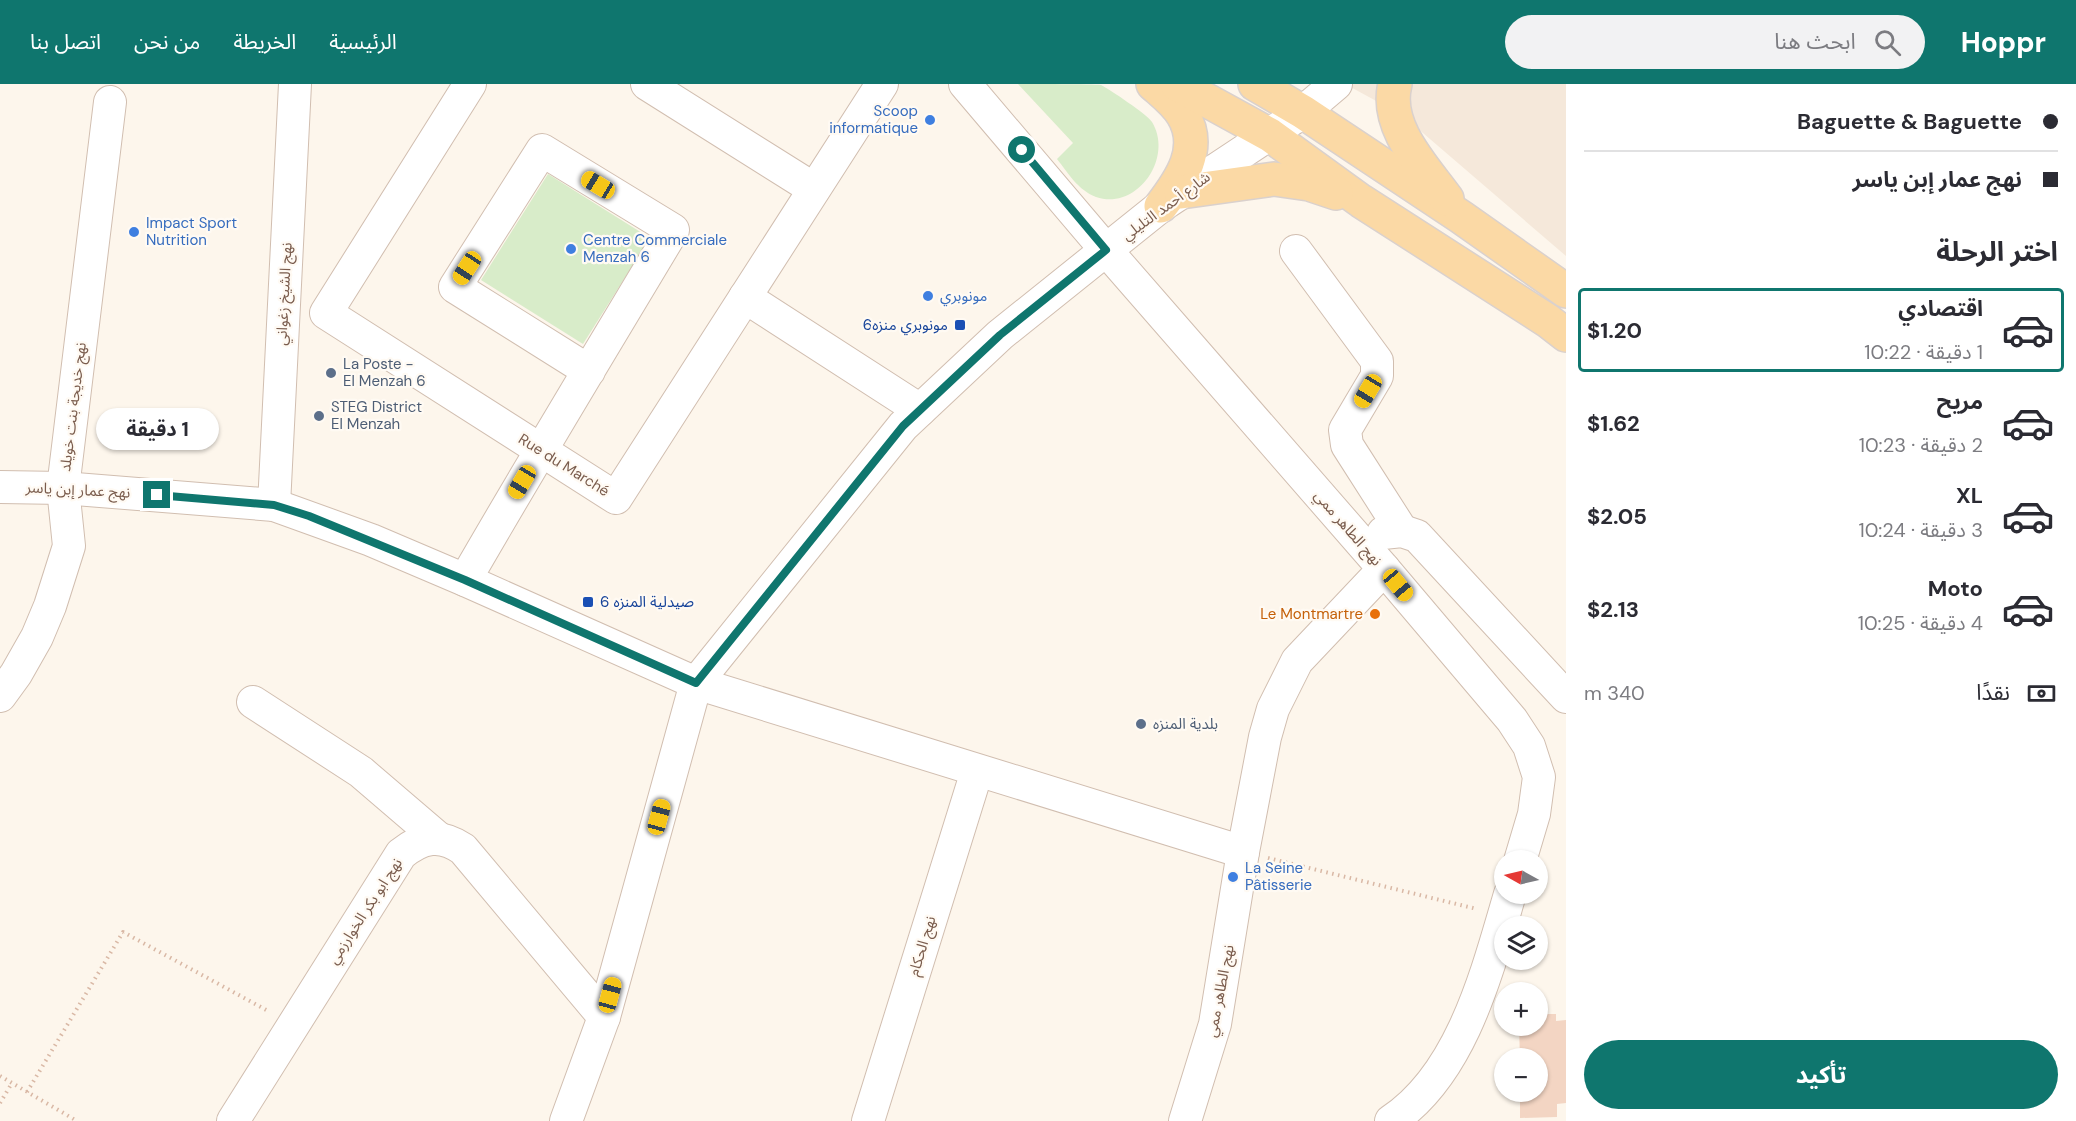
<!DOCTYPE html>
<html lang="ar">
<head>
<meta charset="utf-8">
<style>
	:root { --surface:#fff; --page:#f2f2f3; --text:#2b2b33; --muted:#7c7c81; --line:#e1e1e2; --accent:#0f766e }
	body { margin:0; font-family:"DM Sans","Noto Sans Arabic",sans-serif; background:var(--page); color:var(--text); direction:rtl; height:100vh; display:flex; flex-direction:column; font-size:22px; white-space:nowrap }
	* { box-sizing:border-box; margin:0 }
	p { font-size:20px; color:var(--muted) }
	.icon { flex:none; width:33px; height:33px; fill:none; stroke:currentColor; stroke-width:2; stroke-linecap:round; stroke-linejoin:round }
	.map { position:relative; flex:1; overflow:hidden; direction:ltr }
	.drawer { display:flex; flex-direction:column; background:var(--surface); width:510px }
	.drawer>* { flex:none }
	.guide { display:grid; align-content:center; height:132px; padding:0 18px; background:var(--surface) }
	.needle { width:39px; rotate:278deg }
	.tools { position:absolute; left:1494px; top:766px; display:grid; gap:12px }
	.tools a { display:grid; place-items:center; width:54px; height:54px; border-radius:50%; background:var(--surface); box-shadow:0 2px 4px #0004; font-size:30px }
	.end { position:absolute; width:27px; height:27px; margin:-14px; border:8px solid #0f766e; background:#fff; box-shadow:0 0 0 3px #fff }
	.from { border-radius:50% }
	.bubble { position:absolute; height:42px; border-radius:21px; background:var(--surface); box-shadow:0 2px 4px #0004; font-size:20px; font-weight:700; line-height:42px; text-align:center; direction:rtl }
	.car { position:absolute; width:18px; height:36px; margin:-18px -9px; border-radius:8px; box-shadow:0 0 4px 2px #0007; background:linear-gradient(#f5c518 24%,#345 0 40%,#f5c518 0 76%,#345 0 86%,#f5c518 0) }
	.guide b { display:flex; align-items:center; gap:21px; height:57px; font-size:22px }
	.guide b+b { border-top:2px solid var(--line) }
	.guide i { width:15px; height:15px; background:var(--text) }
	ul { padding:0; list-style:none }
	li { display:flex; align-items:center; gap:18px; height:84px; margin:0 12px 9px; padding:0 6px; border:3px solid transparent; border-radius:6px }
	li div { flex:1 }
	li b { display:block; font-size:22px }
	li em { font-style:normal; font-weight:700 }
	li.current { border-color:var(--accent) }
	li>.icon { width:54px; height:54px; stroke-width:1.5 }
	h2 { padding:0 18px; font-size:27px; line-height:72px }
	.pay { display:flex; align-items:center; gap:15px; height:66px; padding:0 18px; font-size:22px }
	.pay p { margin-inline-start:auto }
	.button { display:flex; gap:12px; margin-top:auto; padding:12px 18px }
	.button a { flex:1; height:69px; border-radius:36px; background:var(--accent); color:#fff; font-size:24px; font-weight:700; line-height:69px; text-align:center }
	header { display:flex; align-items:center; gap:36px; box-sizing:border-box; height:84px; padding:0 30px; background:var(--accent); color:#fff }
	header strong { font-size:28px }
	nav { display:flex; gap:33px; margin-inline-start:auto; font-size:21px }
	.search { width:420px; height:54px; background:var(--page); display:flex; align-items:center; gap:15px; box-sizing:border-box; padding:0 21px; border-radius:33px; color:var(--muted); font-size:22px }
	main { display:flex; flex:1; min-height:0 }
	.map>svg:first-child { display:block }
	.residential { fill:#f5e8da }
	.green { fill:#d8ecc9 }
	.building { fill:#f3d5c3 }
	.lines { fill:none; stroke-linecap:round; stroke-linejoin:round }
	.minor-casing { stroke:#d1beb0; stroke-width:34 }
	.major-casing { stroke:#dad1cd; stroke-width:36 }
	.path { stroke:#d9b8a5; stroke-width:4; stroke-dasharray:1.5 4.5; stroke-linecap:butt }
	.minor { stroke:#fff; stroke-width:32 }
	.major { stroke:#fbd9a5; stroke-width:33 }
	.route { stroke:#0f766e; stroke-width:8 }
	.shop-dot { fill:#3f7fe0; stroke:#fffaf3; stroke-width:2 }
	.transit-dot { fill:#1a4fb4; stroke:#fffaf3; stroke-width:2 }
	.service-dot { fill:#5c6f8a; stroke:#fffaf3; stroke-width:2 }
	.food-dot { fill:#e8710a; stroke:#fffaf3; stroke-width:2 }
	.labels { text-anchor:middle; stroke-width:4.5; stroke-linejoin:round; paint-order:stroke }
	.shop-label { font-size:15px; fill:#366cbe; stroke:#fffaf3; text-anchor:start }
	.street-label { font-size:15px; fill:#7a5c4d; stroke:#fffaf3 }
	.transit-label { font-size:15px; fill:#164399; stroke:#fffaf3; text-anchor:end }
	.service-label { font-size:15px; fill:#4e5e75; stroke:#fffaf3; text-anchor:start }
	.food-label { font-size:15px; fill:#c56008; stroke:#fffaf3; text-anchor:end }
</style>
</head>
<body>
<header>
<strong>Hoppr</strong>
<div class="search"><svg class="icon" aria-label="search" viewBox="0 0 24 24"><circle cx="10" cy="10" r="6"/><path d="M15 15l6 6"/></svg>ابحث هنا</div>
<nav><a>الرئيسية</a><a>الخريطة</a><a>من نحن</a><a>اتصل بنا</a></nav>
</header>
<main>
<section class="drawer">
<div class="guide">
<b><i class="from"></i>Baguette &amp; Baguette</b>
<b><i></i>نهج عمار إبن ياسر</b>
</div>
<h2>اختر الرحلة</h2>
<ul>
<li class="current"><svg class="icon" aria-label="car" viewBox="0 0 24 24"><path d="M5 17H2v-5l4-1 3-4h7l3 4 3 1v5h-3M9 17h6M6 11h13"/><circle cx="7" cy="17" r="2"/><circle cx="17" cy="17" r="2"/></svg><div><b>اقتصادي</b><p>1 دقيقة · 10:22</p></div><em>$1.20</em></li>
<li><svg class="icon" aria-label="car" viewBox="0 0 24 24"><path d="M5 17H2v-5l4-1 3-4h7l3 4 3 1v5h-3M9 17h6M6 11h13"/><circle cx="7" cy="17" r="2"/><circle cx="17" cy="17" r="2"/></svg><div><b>مريح</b><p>2 دقيقة · 10:23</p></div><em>$1.62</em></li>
<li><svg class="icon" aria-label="car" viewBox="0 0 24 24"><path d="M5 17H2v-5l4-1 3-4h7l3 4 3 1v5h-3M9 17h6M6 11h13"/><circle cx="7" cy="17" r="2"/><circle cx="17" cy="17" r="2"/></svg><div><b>XL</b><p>3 دقيقة · 10:24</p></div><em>$2.05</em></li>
<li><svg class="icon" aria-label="car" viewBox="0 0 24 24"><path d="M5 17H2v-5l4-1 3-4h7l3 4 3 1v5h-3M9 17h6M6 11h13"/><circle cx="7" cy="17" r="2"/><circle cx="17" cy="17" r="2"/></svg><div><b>Moto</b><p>4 دقيقة · 10:25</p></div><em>$2.13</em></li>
</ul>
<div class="pay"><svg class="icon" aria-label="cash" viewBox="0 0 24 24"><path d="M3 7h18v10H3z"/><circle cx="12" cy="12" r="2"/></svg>نقدًا<p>340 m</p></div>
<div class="button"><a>تأكيد</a></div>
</section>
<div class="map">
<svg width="1566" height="1037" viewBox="0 0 1566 1037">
	<rect width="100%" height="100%" fill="#fdf6ec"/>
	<path class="residential" d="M1345,0h221v172l-164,-141z"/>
	<g class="green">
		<path d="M1018,0c14,0 74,0 83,1 8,4 47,30 51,37 22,36 -15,89 -56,75 -18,-7 -28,-24 -39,-38l16,-16z"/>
		<path d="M548,90l102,64 -67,106 -102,-64z"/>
	</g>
	<path class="building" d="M1538,930h18v7l10,-1v83l-9,1v13l-37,1v-26h18v-33h-18l-1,-33h19z"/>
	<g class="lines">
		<g class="minor-casing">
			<g id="minor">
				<path d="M470,0l-144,229 290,185 266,-414"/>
				<path d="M647,0l167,105"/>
				<path d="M965,0l141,166 278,319 -87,92 -24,48 -8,28 -22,115 -28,172 -30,97"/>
				<path d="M1296,167l81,110v15l-32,54 2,15 55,86"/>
				<path d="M745,213l175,113"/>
				<path d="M0,403l63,1 211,17 97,35 94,40 231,103 -92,334 -38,104"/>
				<path d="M274,421l21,-421"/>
				<path d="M1383,449l19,-2 15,5 149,161"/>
				<path d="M1384,485l128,151 17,26 10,31 -5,37 -14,47"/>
				<path d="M465,496c68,-118 138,-233 208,-350l-131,-80 -87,137 134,84"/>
				<path d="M0,612l16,-22 21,-37 13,-31 19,-60 -6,-58 47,-386"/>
				<path d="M253,618l108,70 77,66"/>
				<path d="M1243,768l-547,-169 207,-257 97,-91 161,-129 142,-94 33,-28"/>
				<path d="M233,1037l168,-267c21,-17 39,-21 62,-5l141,168"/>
				<path d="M868,1037l109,-350"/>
				<path d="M1391,1037c71,-47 96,-149 119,-227"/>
			</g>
		</g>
		<g class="major-casing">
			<g id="major">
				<path d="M1153,0c10,9 23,19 30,31 20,33 -2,65 -22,91"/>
				<path d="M1177,0l93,51 91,66 187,120 18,14"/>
				<path d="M1255,0l48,28 158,105 105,74"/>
				<path d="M1395,0c-11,43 29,83 52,115"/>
				<path d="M1181,108l93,-13 35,5 27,9"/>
			</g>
		</g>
		<g class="path">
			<path d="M1268,774l209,51"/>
			<path d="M0,992l77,45"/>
			<path d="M27,1008l96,-160 147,80"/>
			<path d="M0,1019l12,-20"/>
		</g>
		<use href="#minor" class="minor"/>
		<use href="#major" class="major"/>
	</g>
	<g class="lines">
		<path class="route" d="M157,411l117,10 35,11 156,64 231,103 207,-257 97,-91 106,-85 -84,-100"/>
	</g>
	<g class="shop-dot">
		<circle cx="930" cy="36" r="6"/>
		<circle cx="134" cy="148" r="6"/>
		<circle cx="571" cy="165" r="6"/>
		<circle cx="928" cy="212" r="6"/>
		<circle cx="1233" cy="793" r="6"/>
	</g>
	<g class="transit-dot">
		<rect x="954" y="235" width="12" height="12" rx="3"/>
		<rect x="582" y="512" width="12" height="12" rx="3"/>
	</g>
	<g class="service-dot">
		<circle cx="331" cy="289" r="6"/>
		<circle cx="319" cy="332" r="6"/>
		<circle cx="1141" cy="640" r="6"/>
	</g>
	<circle class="food-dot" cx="1375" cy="530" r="6"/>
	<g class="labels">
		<g class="shop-label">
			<text x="918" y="32" text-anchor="end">Scoop<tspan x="918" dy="17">informatique</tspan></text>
			<text x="146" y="144">Impact Sport<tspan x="146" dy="17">Nutrition</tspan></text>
			<text x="583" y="161">Centre Commerciale<tspan x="583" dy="17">Menzah 6</tspan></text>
			<text x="940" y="217">مونوبري</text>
			<text x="1245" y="789">La Seine<tspan x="1245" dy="17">Pâtisserie</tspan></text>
		</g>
		<g class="street-label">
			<text transform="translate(1166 122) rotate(-36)" y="5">شارع أحمد التليلي</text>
			<text transform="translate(284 210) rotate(-87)" y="5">نهج الشيخ زغواني</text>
			<text transform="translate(73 323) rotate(-83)" y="5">نهج خديجة بنت خويلد</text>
			<text transform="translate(564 381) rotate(32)" y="5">Rue du Marché</text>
			<text transform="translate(78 406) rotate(3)" y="5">نهج عمار إبن ياسر</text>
			<text transform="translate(1348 444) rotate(49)" y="5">نهج الطاهر ممي</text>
			<text transform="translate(365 827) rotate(-57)" y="5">نهج ابو بكر الخوارزمي</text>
			<text transform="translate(922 862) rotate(-73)" y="5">نهج الحكام</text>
			<text transform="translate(1220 907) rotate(-79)" y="5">نهج الطاهر ممي</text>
		</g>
		<g class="transit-label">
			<text x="948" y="246">مونوبري منزه6</text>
			<text x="600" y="523" text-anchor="start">صيدلية المنزه 6</text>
		</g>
		<g class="service-label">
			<text x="343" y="285">La Poste -<tspan x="343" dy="17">El Menzah 6</tspan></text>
			<text x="331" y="328">STEG District<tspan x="331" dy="17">El Menzah</tspan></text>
			<text x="1153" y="645">بلدية المنزه</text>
		</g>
		<g class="food-label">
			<text x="1363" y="535">Le Montmartre</text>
		</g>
	</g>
</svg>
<div class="tools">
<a><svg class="needle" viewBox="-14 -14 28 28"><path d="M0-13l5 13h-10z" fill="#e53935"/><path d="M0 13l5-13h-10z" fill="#7c7c81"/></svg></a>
<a><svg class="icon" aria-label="layers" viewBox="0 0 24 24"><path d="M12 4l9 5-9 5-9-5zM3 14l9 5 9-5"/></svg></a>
<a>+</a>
<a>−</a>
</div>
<i class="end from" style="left:1022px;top:66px"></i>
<i class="end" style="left:157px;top:411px"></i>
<div class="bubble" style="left:96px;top:324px;width:123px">1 دقيقة</div>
<i class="car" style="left:598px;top:101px;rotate:301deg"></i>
<i class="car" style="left:467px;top:184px;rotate:213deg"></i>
<i class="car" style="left:1368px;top:307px;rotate:211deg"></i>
<i class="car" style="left:522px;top:398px;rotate:211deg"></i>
<i class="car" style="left:1398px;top:501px;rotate:140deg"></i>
<i class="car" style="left:659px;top:733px;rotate:15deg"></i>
<i class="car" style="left:610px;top:911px;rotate:15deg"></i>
</div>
</main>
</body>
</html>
